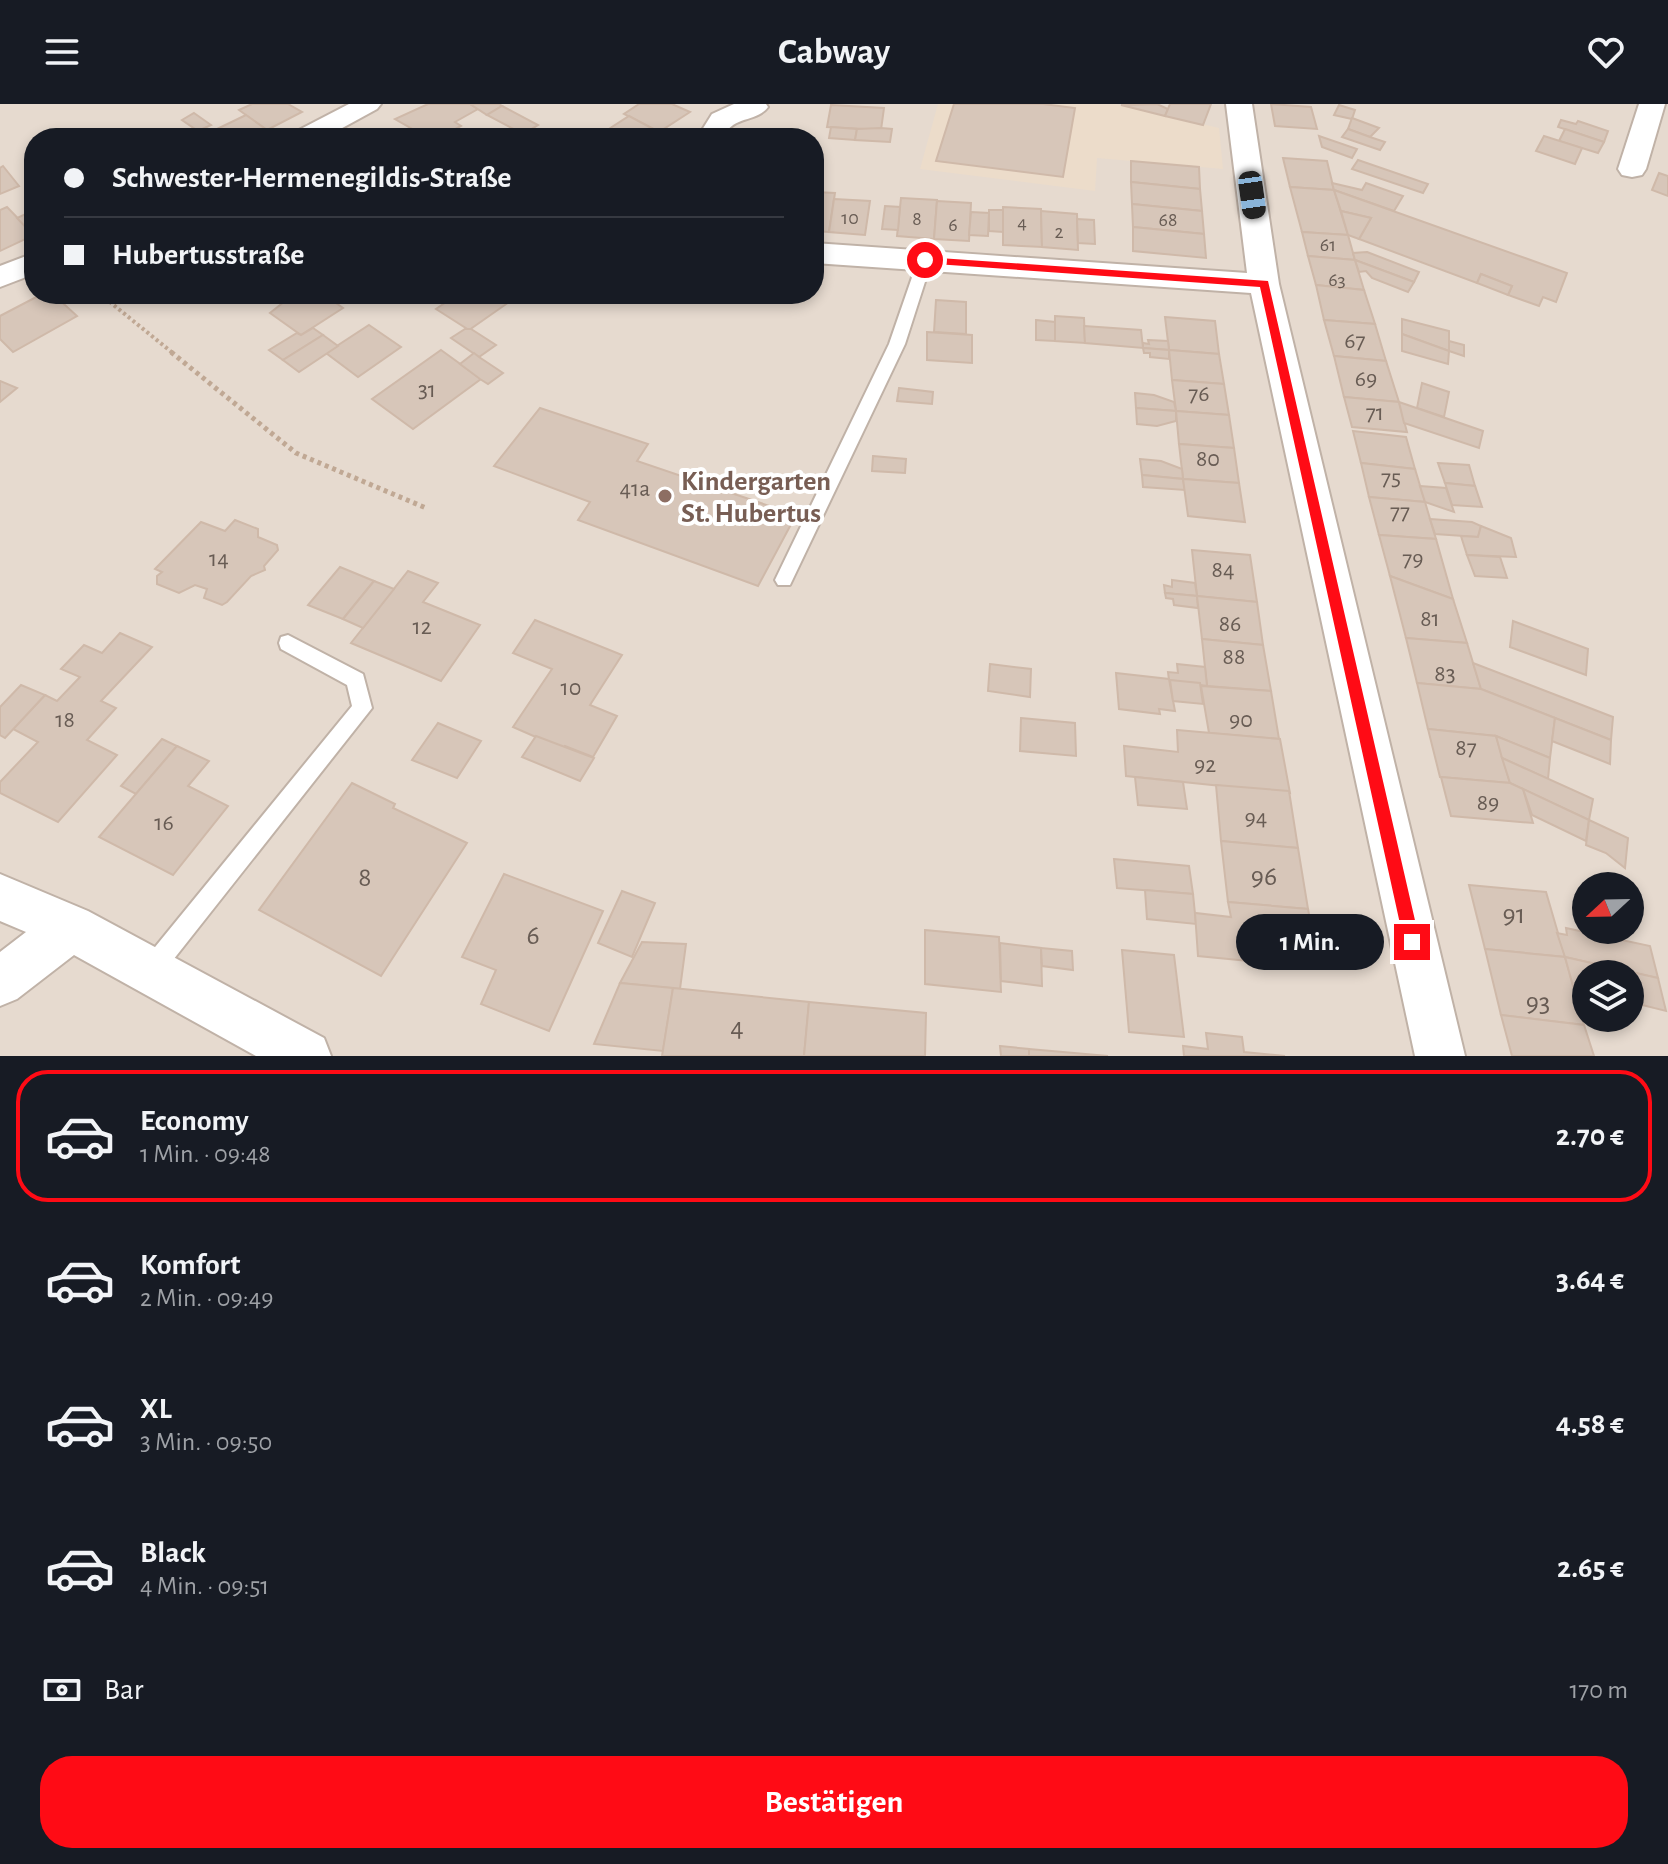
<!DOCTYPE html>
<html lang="de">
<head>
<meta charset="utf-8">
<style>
	:root { --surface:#171b24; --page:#242831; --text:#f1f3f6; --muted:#9ea1a6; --line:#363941; --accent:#ff0b15 }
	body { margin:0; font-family:"Alegreya Sans",sans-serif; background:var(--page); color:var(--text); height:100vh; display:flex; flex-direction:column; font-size:30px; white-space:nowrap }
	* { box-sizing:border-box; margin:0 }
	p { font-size:26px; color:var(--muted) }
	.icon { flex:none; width:44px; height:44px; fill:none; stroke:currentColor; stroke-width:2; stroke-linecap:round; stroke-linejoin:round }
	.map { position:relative; height:952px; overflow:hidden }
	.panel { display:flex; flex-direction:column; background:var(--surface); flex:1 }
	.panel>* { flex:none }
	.guide { position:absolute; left:24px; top:24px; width:800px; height:176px; border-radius:32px; box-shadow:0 4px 12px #0003; display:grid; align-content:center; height:176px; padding:0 40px; background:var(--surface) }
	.needle { width:52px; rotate:248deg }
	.buttons { position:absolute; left:1572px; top:768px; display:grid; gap:16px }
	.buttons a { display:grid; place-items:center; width:72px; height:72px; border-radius:50%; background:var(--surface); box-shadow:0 4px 12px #0003; font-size:40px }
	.end { position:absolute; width:36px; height:36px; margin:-18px; border:10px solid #ff0b15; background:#fff; box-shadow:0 0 0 4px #fff }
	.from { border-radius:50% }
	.bubble { position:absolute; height:56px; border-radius:28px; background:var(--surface); box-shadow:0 4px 12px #0003; font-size:26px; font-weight:700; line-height:56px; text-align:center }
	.car { position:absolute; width:24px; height:48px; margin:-24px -12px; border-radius:10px; box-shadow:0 0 6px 2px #0007; background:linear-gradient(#222 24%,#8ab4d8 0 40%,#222 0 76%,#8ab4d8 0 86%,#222 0) }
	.guide b { display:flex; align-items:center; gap:28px; height:76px; font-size:30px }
	.guide b+b { border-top:2px solid var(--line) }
	.guide i { width:20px; height:20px; background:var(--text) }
	ul { padding:14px 0 0; list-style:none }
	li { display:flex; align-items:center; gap:24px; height:132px; margin:0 16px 12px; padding:0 24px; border:4px solid transparent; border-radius:32px }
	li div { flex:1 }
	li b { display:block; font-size:30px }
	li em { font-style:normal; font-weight:700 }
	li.on { border-color:var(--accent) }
	li>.icon { width:72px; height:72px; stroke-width:1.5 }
	.pay { display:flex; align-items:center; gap:20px; height:88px; padding:0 40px; font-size:30px }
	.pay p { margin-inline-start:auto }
	.primary-button { display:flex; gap:16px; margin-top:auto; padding:16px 40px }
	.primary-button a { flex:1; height:92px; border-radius:32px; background:var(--accent); color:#fff; font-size:32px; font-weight:700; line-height:92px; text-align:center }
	header { display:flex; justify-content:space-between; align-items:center; height:104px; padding:0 40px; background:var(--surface); font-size:36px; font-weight:700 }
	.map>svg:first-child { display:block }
	.residential { fill:#e6dacf; fill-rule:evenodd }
	.education { fill:#ecdcca }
	.building { fill:#d7c6b9; stroke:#cfb9a9; stroke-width:2 }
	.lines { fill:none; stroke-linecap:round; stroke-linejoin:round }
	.lane-casing { stroke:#c0b2a7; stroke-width:4 }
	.street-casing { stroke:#c0b2a7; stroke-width:4 }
	.path-far1 { stroke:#c0a894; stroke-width:4; stroke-dasharray:3 3; stroke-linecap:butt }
	.path { stroke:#c0a894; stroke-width:5; stroke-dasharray:4 4; stroke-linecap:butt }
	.lane { fill:#fff; fill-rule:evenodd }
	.street { fill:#fff; fill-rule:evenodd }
	.route { fill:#ff0b15 }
	.education-dot { fill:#8d6e63; stroke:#fff; stroke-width:3 }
	.labels { text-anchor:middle; stroke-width:8; stroke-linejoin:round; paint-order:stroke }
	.far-number-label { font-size:20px; fill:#685c54 }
	.number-label { font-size:24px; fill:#685c54 }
	.education-label { font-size:28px; font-weight:bold; fill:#785e54; stroke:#fff; text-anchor:start }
	.near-number-label { font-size:28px; fill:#685c54 }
</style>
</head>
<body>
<header><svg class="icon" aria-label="menu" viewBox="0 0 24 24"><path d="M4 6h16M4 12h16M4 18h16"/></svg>Cabway<svg class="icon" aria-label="heart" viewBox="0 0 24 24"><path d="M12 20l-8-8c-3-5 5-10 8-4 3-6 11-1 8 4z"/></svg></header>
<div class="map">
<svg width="1668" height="952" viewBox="0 0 1668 952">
	<rect width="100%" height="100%" fill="#f2eae1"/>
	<path class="residential" d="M0,0h1668v952h-1668zM34,34h780v156h-780zM1586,782h44v44h-44zM1586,870h44v44h-44z"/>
	<path class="education" d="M938,0h178l103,24 4,41 -126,-11 -2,33 -175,-22z"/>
	<g class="building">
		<path d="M252,0h36l14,8 -35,18 -28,-20z"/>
		<path d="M428,0h42l8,5 -23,13 6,4 -20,11 -11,-6 -7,4 -28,-16z"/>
		<path d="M470,0h29l3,2 -15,9z"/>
		<path d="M639,0h33l18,8 -31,20 -35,-18z"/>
		<path d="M954,0h89l32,4 -12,69 -127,-16z"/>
		<path d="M1157,0l11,5 -3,7 -44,-11z"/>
		<path d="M1170,0h41l-8,21 -38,-9z"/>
		<path d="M1271,0l40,3 6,22 -42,-3z"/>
		<path d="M831,1l53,3 -3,22 -54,-3z"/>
		<path d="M1339,1l16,5 -3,9 -18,-4z"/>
		<path d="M502,2l36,19 -15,9 -36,-19z"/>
		<path d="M194,9l17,12 -13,6 -16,-11z"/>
		<path d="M246,11l21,15 -16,8h-22l-12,-9z"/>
		<path d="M629,12l30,16 13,6 -74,-2z"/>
		<path d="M1352,14l27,10 -9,9 -22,-8z"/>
		<path d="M1561,16l15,4 2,-3 30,10 -4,11 -46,-15z"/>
		<path d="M831,23l26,2 -2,11 -26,-2z"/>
		<path d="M881,24l11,1 -2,13 -35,-2 2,-11z"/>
		<path d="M1348,25l22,8 15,5 -5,8 -38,-13z"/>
		<path d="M1565,25l39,13 -6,11 -39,-12z"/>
		<path d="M1319,32l38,13 -5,9 -30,-11z"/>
		<path d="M1544,32l38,12 -7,16 -39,-13z"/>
		<path d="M1283,54l44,3 7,29 -44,-3z"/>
		<path d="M1358,56l70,24 -5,9 -71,-24z"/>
		<path d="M1131,57l68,6 1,22 -69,-7z"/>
		<path d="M3,62l16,20 -19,8v-26z"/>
		<path d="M1659,69l9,3v20l-16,-6z"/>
		<path d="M1131,78l69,7 2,22 -70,-7z"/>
		<path d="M1332,79l30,7 4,-7 37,13 -9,15 -60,-21z"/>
		<path d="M1290,83l44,3 14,45 -46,-3z"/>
		<path d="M1334,86l233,83 -11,29 -13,-5 -4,9 -31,-11 4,-9 -31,-12 -4,9 -118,-44 12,-21 -30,-7z"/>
		<path d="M814,88l21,1 -6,39 -15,-1z"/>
		<path d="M901,94l36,2 -3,39 -37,-3z"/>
		<path d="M834,95l36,2 -5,34 -36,-3z"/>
		<path d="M937,97l34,2 -2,38 -35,-2z"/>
		<path d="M1132,100l70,7 2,23 -71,-7z"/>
		<path d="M885,102l15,1 -2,23 -16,-1z"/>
		<path d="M7,103l27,28 -34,16v-41z"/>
		<path d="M1003,103l38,2 1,38 -39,-2z"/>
		<path d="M34,106v25h-1l-16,-17z"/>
		<path d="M989,106h14v22l-14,-1z"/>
		<path d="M1041,107l36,3 1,36 -36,-3z"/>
		<path d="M1341,107l30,7 -12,21 -11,-4z"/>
		<path d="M971,108l18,1 -1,23 -19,-1z"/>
		<path d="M1077,115l17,1 1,24 -17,-1z"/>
		<path d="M1133,123l71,7 2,24 -73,-7z"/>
		<path d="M1302,128l46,3 7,25 -47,-4z"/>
		<path d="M1367,148l52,20 -5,10 -59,-22 -2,-7z"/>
		<path d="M1308,152l47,4 9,30 -48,-5z"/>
		<path d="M1355,156l59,22 -6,10 -36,-14 -6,-7 -7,1z"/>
		<path d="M1481,170l31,12 -4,9 -31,-12z"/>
		<path d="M1316,181l48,5 11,34 -51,-4z"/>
		<path d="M42,190h11l24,22 -64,36 -13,-13v-23z"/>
		<path d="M294,190h29l20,14 -42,27 -31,-22z"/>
		<path d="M458,190h45l9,6 -43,30 -33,-21z"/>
		<path d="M936,196l30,2v32l-32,-2z"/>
		<path d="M1055,212l29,2 1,25 -30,-2z"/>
		<path d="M1165,213l50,4 4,33 -50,-4z"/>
		<path d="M1402,215l47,12v20l-47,-17z"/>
		<path d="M1036,216l19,2v19l-19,-1z"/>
		<path d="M1324,216l51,4 11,37 -52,-5z"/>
		<path d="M369,221l32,22 -43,30 -32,-24z"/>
		<path d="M1084,222l57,4 2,18 -58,-5z"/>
		<path d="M313,224l10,7 -40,25 -14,-10 28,-17 4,2z"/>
		<path d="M465,225h6l25,16 -17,12 -28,-19z"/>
		<path d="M927,228l45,3v28l-45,-3z"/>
		<path d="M1402,230l47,17 -1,13 -46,-13z"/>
		<path d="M323,231l15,11 -39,26 -16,-12z"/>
		<path d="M1148,236l20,1 1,9 -26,-2v-5l6,1z"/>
		<path d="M1449,237l15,4v11l-15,-5z"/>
		<path d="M1143,244l26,2v9l-19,-2v-4h-6z"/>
		<path d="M441,246l40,29 -68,50 -41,-30z"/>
		<path d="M1169,246l50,4 5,30 -52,-4z"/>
		<path d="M474,249l5,4 24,16 -15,11 -8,-5 -20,-15z"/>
		<path d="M1334,252l52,5 13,41 -55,-5z"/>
		<path d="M1172,276l52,4 5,31 -53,-4z"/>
		<path d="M0,277l17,7 -17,14z"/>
		<path d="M1422,279l27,9 -5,25 -27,-9z"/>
		<path d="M899,284l34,4 -1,12 -35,-3z"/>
		<path d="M1135,289l19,2 20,7 2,9 -40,-3z"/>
		<path d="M1344,293l55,5 8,30 -55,-5z"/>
		<path d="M1399,298l84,29 -4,17 -75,-25z"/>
		<path d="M540,304l108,36 -11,17 159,54 -38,71 -180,-66 12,-18 -96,-36z"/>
		<path d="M1136,304l40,3v10l-19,5 -20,-2z"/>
		<path d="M1176,307l53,4 5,33 -55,-4z"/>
		<path d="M1353,327l53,6 9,32 -54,-6z"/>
		<path d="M1179,340l55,4 5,35 -56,-4z"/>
		<path d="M873,352l33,3 -1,14 -33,-2z"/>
		<path d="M1140,355l21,2 21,8 1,10 -41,-4z"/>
		<path d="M1361,359l54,6 10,33 -56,-5z"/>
		<path d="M1438,359l31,2 6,21 -30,-3z"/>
		<path d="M1142,371l41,4 2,11 -42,-3z"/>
		<path d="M1183,375l56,4 6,39 -57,-6z"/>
		<path d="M1445,379l30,3 7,21 -30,-2z"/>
		<path d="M1420,382l26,2 8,24 -29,-10z"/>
		<path d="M1369,393l56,5 11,37 -57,-4z"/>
		<path d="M1430,415l42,3 9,4 -3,11 -43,-3z"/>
		<path d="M235,416l23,9v8l19,8 1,5 -14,16 1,4 -14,6 -24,26 -5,3 -18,-7 3,-9 -12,-4 -16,8 -22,-9v-8l5,-4 -7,-3 46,-47 24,9z"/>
		<path d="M1481,422l30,12 5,19 -49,-2 -6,-19 17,1z"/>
		<path d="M1379,431l57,4 17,60 -63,-23z"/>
		<path d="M1192,446l58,5 7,47 -60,-6z"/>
		<path d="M1467,451l33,2 7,21 -32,-2z"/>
		<path d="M340,463l34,14 -31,38 -35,-14z"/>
		<path d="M408,467l30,12 -15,19 57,23 -39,56 -90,-38z"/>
		<path d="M1390,472l63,23 14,44 -61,-5z"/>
		<path d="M1172,476l23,3 2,13 -32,-3 -1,-8 8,2z"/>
		<path d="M374,477l20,8 -31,39 -20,-9z"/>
		<path d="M1165,489l32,3 1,12 -24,-3 -1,-6 -7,-1z"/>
		<path d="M1197,492l60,6 6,43 -61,-6z"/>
		<path d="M535,516l87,35 -32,50 27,11 -24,41 -28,-11 -2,3 -50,-22 39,-58 -39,-16z"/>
		<path d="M1513,517l75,28 -2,26 -76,-28z"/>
		<path d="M120,529l32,14 -51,54 15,7 -29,32 30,15 -59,67 -58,-29v-11l38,-40 -25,-13 32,-34 12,6 23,-24 -19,-8 23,-24 18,8z"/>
		<path d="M1406,534l61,5 14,46 -64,-6z"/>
		<path d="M1202,535l61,6 8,46 -64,-5z"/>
		<path d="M1473,559l140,54 -2,23 -130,-51z"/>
		<path d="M990,560l41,5 -1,28 -42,-6z"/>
		<path d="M1177,560l28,3 2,19 -38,-6 -1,-8 10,1z"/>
		<path d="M1116,569l53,6 6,32 -16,-2 1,5 -41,-5z"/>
		<path d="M1170,576l30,3 3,21 -30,-3z"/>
		<path d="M1417,579l64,6 74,29 -5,40 -54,-22 -68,-7z"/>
		<path d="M21,581l24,10 -40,43 -5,-3v-28z"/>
		<path d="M1201,582l70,5 8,48 -70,-6z"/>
		<path d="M1021,614l54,5 1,33 -56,-5z"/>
		<path d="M1555,614l56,22 -1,24 -58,-23z"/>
		<path d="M438,619l43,18 -24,37 -45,-18z"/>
		<path d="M1428,625l68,7 14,47 -70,-6z"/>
		<path d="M1177,626l103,9 10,54 -164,-17 -2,-30 54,6z"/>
		<path d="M536,632l58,22 -14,23 -58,-24z"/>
		<path d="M1496,632l54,22 -2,21 -46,-21z"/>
		<path d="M162,635l15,7 -41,48 -15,-8z"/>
		<path d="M177,642l32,15 -21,25 40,20 -55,69 -74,-38z"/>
		<path d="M1502,654l91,41 -4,21 -79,-37z"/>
		<path d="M1135,673l48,5 4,27 -49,-4z"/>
		<path d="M1441,673l69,6 13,6 10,34 -82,-7z"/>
		<path d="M352,679l43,21 -2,4 74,35 -86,133 -122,-66z"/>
		<path d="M1216,681l73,6 9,57 -77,-7z"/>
		<path d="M1523,685l66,31 -3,21 -54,-26z"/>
		<path d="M1589,716l39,18 -3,30 -19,-15 -20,-8z"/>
		<path d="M1221,737l77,7 10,61 -80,-7z"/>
		<path d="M1114,755l75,7 4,28 -76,-6z"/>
		<path d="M504,770l99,37 -54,120 -68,-27 15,-34 -34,-13z"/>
		<path d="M1469,781l77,7 19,65 -80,-8z"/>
		<path d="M1145,786l48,4 3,30 -49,-5z"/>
		<path d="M622,787l33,12 -23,54 -34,-14z"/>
		<path d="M1228,798l80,7 11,59 -121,-12 -3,-43 36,4z"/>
		<path d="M1566,824l84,18 8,32 -93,-21 -8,-24 10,2z"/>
		<path d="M925,826l74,7 2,55 -76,-8z"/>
		<path d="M642,838l44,2 -6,45 -60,-6z"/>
		<path d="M1000,839l41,5 1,38 -41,-5z"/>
		<path d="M1041,844l31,3 1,19 -31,-4z"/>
		<path d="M1485,845l80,8 19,68 -83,-10z"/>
		<path d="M1122,846l52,5 10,82 -55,-5z"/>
		<path d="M1565,853l93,21 8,33 -36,-9v-28h-44v15l-13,-3z"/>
		<path d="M620,879l53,5 -10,63 -69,-7z"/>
		<path d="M673,884l136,14 -5,54h-142z"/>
		<path d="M809,898l117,11 -1,43h-121z"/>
		<path d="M1501,911l83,10 10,31h-82z"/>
		<path d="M1206,929l36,4 2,15 41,4h-101l-1,-10 25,3z"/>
		<path d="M1000,942l29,3v7h-28z"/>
		<path d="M1029,945l79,7h-79z"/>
	</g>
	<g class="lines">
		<g class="lane-casing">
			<g id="lane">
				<path d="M925,151l7,5 -27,84 -115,241h-12l-3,-5 114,-236 29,-84z"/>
				<path d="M288,531l75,39 9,34 -214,271 -8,3 -8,-3 -3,-8 3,-8 210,-257 -5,-21 -66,-36 -2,-6 2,-6z"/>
			</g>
		</g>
		<g class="street-casing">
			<g id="street">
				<path d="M349,0h32l-4,5 -53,29h-33l4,-6z"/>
				<path d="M734,0h32l2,3c-12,16 -36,8 -45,31h-26l15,-24z"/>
				<path d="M1226,0h26l27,180 186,772h-50l-164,-763 -437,-30v-20l433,30z"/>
				<path d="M1639,0h26l-19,65 -4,6 -10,2 -10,-2 -4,-6z"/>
				<path d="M34,149v21l-34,13v-21z"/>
				<path d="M0,770l88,37 236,127 7,18h-75l-182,-101 -57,44 -17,7v-54l26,-20 -26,-11z"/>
			</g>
		</g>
		<path class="path-far1" d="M100,190l74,60"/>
		<path class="path" d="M171,248l125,101 130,55"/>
		<use href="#lane" class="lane"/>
		<use href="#street" class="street"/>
	</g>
	<path class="route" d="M925,153l343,24 152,661 -2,5 -6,3 -8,-8 -144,-655 -339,-24v-5z"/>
	<circle class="education-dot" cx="665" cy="392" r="8"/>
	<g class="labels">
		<g class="far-number-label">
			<text x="850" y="120">10</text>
			<text x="917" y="121">8</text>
			<text x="1168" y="122">68</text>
			<text x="1022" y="125">4</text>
			<text x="953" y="127">6</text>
			<text x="1059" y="134">2</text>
			<text x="1328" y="147">61</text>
			<text x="1337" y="182">63</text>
		</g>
		<g class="number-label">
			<text x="1355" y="244">67</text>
			<text x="1366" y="282">69</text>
			<text x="427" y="293">31</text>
			<text x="1199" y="297">76</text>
			<text x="1375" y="316">71</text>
			<text x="1208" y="362">80</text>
			<text x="1391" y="381">75</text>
			<text x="635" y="392">41a</text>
			<text x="1400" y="415">77</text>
			<text x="219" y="462">14</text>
			<text x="1413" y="462">79</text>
			<text x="1223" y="473">84</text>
			<text x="1430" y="522">81</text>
			<text x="1230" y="527">86</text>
			<text x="422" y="530">12</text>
			<text x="1234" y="560">88</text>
			<text x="1445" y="577">83</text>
			<text x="571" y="591">10</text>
			<text x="65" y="623">18</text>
			<text x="1241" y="623">90</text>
			<text x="1466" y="651">87</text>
			<text x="1205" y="668">92</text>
			<text x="1488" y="706">89</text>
			<text x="1256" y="721">94</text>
			<text x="164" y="726">16</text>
		</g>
		<g class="education-label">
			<text x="681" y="386">Kindergarten<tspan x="681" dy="32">St. Hubertus</tspan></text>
		</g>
		<g class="near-number-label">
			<text x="1264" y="781">96</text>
			<text x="365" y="782">8</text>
			<text x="1514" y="819">91</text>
			<text x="533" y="840">6</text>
			<text x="1538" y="907">93</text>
			<text x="737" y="932">4</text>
		</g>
	</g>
</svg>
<div class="buttons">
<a><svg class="needle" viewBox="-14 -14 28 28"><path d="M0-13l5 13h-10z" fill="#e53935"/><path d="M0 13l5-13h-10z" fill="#9ea1a6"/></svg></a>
<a><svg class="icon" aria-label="layers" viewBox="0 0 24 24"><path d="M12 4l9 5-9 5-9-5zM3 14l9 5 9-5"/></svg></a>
</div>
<i class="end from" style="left:925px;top:156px"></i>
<i class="end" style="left:1412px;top:838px"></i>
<div class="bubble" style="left:1236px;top:810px;width:148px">1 Min.</div>
<i class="car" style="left:1252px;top:91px;rotate:172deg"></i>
<div class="guide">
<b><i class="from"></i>Schwester-Hermenegildis-Straße</b>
<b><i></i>Hubertusstraße</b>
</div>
</div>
<section class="panel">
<ul>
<li class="on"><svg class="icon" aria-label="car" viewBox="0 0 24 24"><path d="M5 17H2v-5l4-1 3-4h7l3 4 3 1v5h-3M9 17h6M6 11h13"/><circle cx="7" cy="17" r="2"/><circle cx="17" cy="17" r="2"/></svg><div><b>Economy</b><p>1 Min. · 09:48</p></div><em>2.70 €</em></li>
<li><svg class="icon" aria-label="car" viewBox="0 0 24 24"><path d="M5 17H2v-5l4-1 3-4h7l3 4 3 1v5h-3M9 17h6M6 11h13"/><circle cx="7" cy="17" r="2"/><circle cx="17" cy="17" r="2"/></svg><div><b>Komfort</b><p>2 Min. · 09:49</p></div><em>3.64 €</em></li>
<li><svg class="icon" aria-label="car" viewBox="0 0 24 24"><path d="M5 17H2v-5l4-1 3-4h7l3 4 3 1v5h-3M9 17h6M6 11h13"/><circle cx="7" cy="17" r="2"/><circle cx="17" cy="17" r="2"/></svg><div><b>XL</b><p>3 Min. · 09:50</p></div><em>4.58 €</em></li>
<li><svg class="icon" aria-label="car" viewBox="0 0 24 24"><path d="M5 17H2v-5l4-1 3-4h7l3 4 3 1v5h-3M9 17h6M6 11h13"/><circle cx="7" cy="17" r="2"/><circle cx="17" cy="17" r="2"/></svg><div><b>Black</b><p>4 Min. · 09:51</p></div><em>2.65 €</em></li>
</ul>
<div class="pay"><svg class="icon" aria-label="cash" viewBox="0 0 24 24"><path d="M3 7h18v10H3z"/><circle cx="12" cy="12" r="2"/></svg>Bar<p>170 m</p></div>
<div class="primary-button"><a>Bestätigen</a></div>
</section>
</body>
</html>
